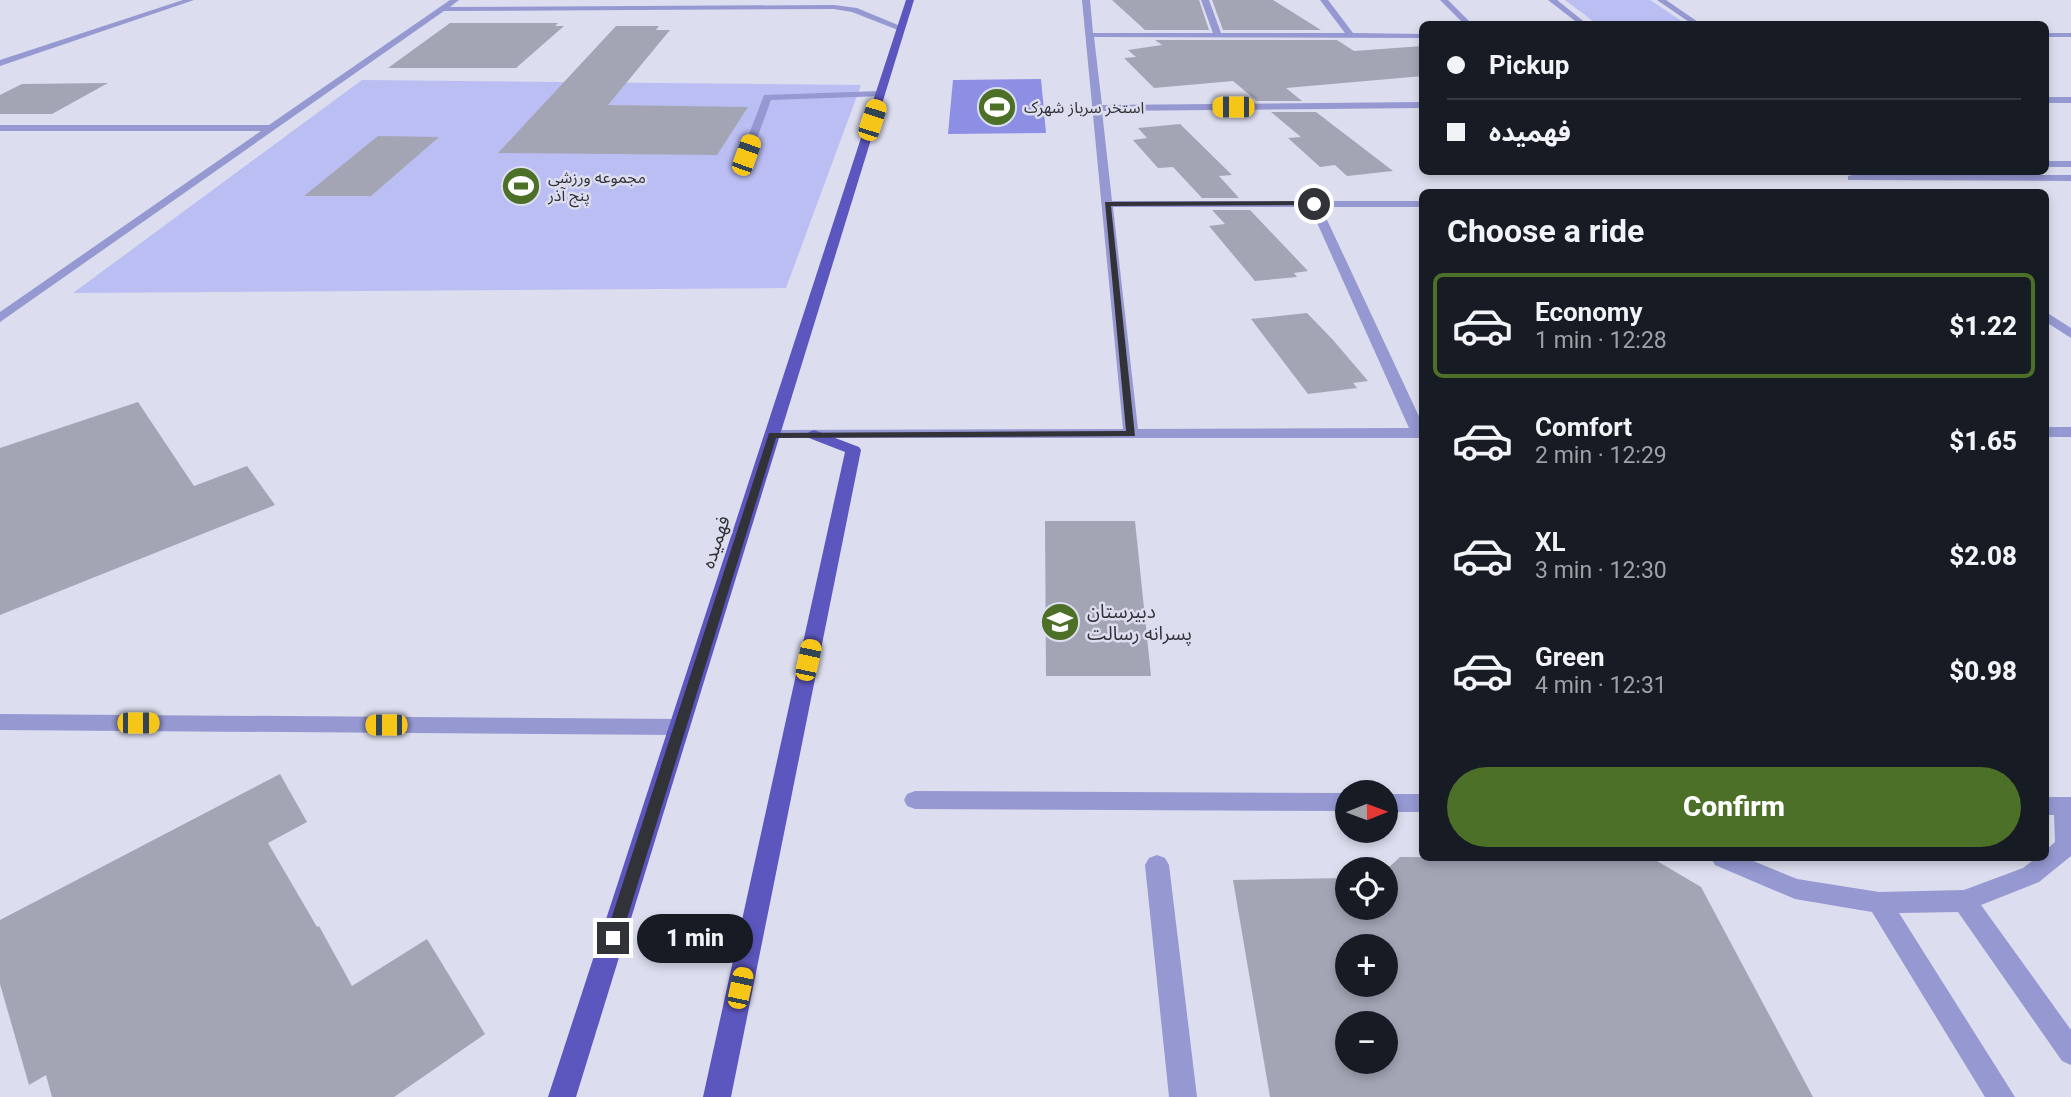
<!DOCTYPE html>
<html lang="en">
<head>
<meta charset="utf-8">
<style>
	:root { --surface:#171b24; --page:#20242c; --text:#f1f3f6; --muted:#9ea1a6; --line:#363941; --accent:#4d7028 }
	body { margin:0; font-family:Roboto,"Noto Sans Arabic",sans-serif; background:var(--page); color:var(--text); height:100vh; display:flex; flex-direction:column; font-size:26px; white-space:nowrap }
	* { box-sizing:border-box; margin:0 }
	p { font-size:23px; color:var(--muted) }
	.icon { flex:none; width:38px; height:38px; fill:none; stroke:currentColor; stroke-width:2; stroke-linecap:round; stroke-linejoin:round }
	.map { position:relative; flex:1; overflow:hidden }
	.details { position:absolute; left:1419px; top:189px; width:630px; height:672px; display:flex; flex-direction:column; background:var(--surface); border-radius:10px; box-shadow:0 4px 10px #0003 }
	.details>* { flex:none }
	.guide { position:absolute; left:1419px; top:21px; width:630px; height:154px; border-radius:10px; box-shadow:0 4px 10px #0003; display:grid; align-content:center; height:154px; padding:0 28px; background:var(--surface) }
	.needle { width:46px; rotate:89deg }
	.fabs { position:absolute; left:1335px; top:780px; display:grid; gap:14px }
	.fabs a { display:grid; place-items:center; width:63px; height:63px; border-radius:50%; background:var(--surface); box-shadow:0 4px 10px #0003; font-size:35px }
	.end { position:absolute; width:32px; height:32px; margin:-16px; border:9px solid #323339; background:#fff; box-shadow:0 0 0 4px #fff }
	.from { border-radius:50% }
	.bubble { position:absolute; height:49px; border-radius:24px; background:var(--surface); box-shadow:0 4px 10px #0003; font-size:23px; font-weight:800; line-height:49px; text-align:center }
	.car { position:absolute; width:21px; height:42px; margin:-21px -10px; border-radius:9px; box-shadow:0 0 5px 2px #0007; background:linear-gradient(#f5c518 24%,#345 0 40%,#f5c518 0 76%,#345 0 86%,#f5c518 0) }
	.guide b { display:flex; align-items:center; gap:24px; height:66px; font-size:26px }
	.guide b+b { border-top:2px solid var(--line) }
	.guide i { width:18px; height:18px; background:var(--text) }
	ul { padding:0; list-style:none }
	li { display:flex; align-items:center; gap:21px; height:105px; margin:0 14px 10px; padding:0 14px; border:4px solid transparent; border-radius:10px }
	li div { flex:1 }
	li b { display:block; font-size:26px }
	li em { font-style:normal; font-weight:800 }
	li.selected { border-color:var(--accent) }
	li>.icon { width:63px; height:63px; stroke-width:1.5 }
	h2 { padding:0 28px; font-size:32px; line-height:84px }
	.button { display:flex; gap:14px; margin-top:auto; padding:14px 28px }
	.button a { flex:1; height:80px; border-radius:42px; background:var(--accent); color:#fff; font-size:28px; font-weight:800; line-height:80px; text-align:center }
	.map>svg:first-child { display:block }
	.green { fill:#babef3 }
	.water { fill:#8c8fe3 }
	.building { fill:#a3a5b4; fill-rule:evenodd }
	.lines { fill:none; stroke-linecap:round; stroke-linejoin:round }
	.minor { fill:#9598d1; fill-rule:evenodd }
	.major { fill:#5c57be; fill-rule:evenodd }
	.route { fill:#323339 }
	.labels { text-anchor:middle; stroke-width:5; stroke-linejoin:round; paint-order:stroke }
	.far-poi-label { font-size:16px; fill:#323339; stroke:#dcddee; text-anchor:start }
	.street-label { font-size:19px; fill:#323339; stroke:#dcddee }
	.poi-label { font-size:19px; fill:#323339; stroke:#dcddee; text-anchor:start }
</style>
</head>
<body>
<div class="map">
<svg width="2071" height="1097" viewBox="0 0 2071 1097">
	<rect width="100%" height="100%" fill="#dcddee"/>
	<g class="green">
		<path d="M1565,0h85l36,24h-89z"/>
		<path d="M362,80l499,5 -75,203 -713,5z"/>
	</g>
	<path class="water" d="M1041,79l5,54 -98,1 5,-54z"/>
	<g class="building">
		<path d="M1112,0h87l10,30h-64z"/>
		<path d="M1212,0h61l48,30h-98z"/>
		<path d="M450,23h108l-3,3h9l-48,42h-128z"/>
		<path d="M616,26h43l-3,4h14l-62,75 140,2 -31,48 -219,-2z"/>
		<path d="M1155,40h182l17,11 69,-5v30l-137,12 16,13h-45l-24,-20 -79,7 -30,-30 12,-1 -8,-7 34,-5z"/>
		<path d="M108,83l-56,31h-52v-19l22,-11z"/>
		<path d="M1271,112h45l77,59 -46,5 -12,-11 -15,2 -32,-29 13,-1z"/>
		<path d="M1180,124l52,51 -13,1 20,22h-37l-29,-31 -15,1 -25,-28 14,-2 -9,-10z"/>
		<path d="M378,136l61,1 -68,59h-67z"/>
		<path d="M1212,210h38l58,61 -14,2 3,4 -42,4 -46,-55 16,-2z"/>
		<path d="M1307,313l26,27 35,41 -15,2 4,5 -49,6 -57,-75z"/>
		<path d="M138,402l56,84 53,-20 28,39 -275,110v-167z"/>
		<path d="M1045,521h90l16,155h-105z"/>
		<path d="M280,774l27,48 -39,21 49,84 2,-1 33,60 75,-47 58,95 -91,63h-342l-6,-22 -17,10 -29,-101v-64z"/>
		<path d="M1400,857l252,1 49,29 112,210h-543l-37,-217 115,-2v30h38v-38zM1348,947h38v38h-38zM1348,1024h38v38h-38z"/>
	</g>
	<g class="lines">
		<g class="minor">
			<path d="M183,0h11l-194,66v-6z"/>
			<path d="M450,0h9l-9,7 384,-2 23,3 48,20 -7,2 -46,-18 -18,-3 -390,2 -444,311v-10l261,-181h-261v-6h269z"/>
			<path d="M1082,0h8l3,33h120l-12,-33h8l12,33h124l-25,-33h8l25,33 70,1v4l-329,-1 8,68 321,-3v6l-321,3 10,90h311v6h-102l102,218v13h-656l-3,-3 3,-3 5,-2 351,-1zM1113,207h197l99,221 -271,1z"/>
			<path d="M1440,0h8l24,24h-8z"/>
			<path d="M1548,0h9l30,24h-8z"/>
			<path d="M1657,0h9l35,24h-9z"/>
			<rect x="2046" y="33" width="25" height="4"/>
			<path d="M880,91l5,3 -2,2 -112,4 -20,55 -5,3 -5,-3 23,-60z"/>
			<rect x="2046" y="97" width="25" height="6"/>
			<rect x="2046" y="161" width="25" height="6"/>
			<path d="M1852,175h219v6l-223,-1v-4z"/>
			<path d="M2046,312l25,16v10l-25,-16z"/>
			<rect x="2046" y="427" width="25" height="10"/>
			<path d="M0,714l680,5 7,2 3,6 -3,6 -7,2 -680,-5z"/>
			<path d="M915,791l433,2v18l-433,-2 -8,-3 -3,-6 3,-6z"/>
			<rect x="1386" y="794" width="37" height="18"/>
			<path d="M2046,797h25v59l-32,26 -58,23 90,125v35l-9,-4 -104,-149 -59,1 116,184h-30l-113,-185 -77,-13 -80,-34 -4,-7h35l51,21 82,13 85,-2 59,-22 13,-10h10v-8l9,-8 -1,-27h-8z"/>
			<path d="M1157,855l8,3 4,7 28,232h-28l-24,-232 4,-7z"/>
		</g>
		<g class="major">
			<path d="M906,0h8l-338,1097h-28z"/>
			<path d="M814,430l45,17 2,3 -130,647h-28l142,-645 -36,-14 -3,-3 3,-3z"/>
		</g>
	</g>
	<path class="route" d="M1314,201l2,4 -205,1 24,230 -359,2 -155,500 -2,5 -6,2 -6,-2 -2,-5 164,-505 357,-2 -21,-229z"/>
	<defs>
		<g id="stadium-disc" transform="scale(2.0125)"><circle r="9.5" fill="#4d7028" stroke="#dcddee"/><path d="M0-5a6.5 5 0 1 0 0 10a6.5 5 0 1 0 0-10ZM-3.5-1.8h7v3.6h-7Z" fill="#fff"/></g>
		<g id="school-disc" transform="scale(2.0125)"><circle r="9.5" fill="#4d7028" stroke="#dcddee"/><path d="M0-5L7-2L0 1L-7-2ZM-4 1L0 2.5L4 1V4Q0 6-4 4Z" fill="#fff"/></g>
	</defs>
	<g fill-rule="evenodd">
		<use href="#stadium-disc" x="997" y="107"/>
		<use href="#stadium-disc" x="521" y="186"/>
		<use href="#school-disc" x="1060" y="622"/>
	</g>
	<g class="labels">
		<g class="far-poi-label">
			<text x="1024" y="113">استخر سرباز شهرک</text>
			<text x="548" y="183">مجموعه ورزشی<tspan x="548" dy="18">پنج آذر</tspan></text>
		</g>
		<g class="street-label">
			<text transform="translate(715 542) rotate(-72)" y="7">فهمیده</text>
		</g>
		<g class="poi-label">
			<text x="1087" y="618">دبیرستان<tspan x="1087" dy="22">پسرانه رسالت</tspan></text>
		</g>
	</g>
</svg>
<div class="fabs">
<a><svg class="needle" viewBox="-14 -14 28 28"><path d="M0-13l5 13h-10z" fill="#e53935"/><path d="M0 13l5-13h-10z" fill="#9ea1a6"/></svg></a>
<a><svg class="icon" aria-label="locate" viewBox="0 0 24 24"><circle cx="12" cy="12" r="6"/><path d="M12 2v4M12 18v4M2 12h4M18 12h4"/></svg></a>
<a>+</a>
<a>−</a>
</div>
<i class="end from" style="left:1314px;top:204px"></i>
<i class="end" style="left:613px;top:938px"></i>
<div class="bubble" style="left:637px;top:914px;width:116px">1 min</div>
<i class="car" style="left:1233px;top:107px;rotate:270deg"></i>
<i class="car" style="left:872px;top:120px;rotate:18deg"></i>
<i class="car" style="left:746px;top:155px;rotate:20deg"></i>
<i class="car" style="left:808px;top:660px;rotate:12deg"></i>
<i class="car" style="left:138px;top:723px;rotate:90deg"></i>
<i class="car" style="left:386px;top:725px;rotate:270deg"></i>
<i class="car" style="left:740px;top:988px;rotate:12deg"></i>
<div class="guide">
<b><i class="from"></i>Pickup</b>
<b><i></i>فهمیده</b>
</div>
<section class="details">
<h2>Choose a ride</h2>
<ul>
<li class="selected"><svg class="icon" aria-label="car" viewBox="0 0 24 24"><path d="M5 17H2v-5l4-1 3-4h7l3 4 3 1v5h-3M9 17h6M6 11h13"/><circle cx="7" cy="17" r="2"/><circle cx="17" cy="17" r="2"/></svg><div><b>Economy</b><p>1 min · 12:28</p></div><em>$1.22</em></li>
<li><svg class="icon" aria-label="car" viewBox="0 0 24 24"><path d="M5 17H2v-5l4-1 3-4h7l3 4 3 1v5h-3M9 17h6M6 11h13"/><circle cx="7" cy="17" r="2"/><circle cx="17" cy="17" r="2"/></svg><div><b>Comfort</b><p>2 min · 12:29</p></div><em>$1.65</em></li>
<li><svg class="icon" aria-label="car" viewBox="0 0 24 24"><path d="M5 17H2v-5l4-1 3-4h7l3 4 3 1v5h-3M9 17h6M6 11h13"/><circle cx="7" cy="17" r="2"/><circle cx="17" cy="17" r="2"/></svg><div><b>XL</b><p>3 min · 12:30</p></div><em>$2.08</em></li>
<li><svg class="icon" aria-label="car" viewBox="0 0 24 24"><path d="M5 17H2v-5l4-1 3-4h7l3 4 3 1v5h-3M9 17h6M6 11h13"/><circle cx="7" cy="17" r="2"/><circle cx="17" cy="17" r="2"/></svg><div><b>Green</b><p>4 min · 12:31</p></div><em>$0.98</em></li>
</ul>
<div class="button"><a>Confirm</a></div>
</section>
</div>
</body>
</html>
